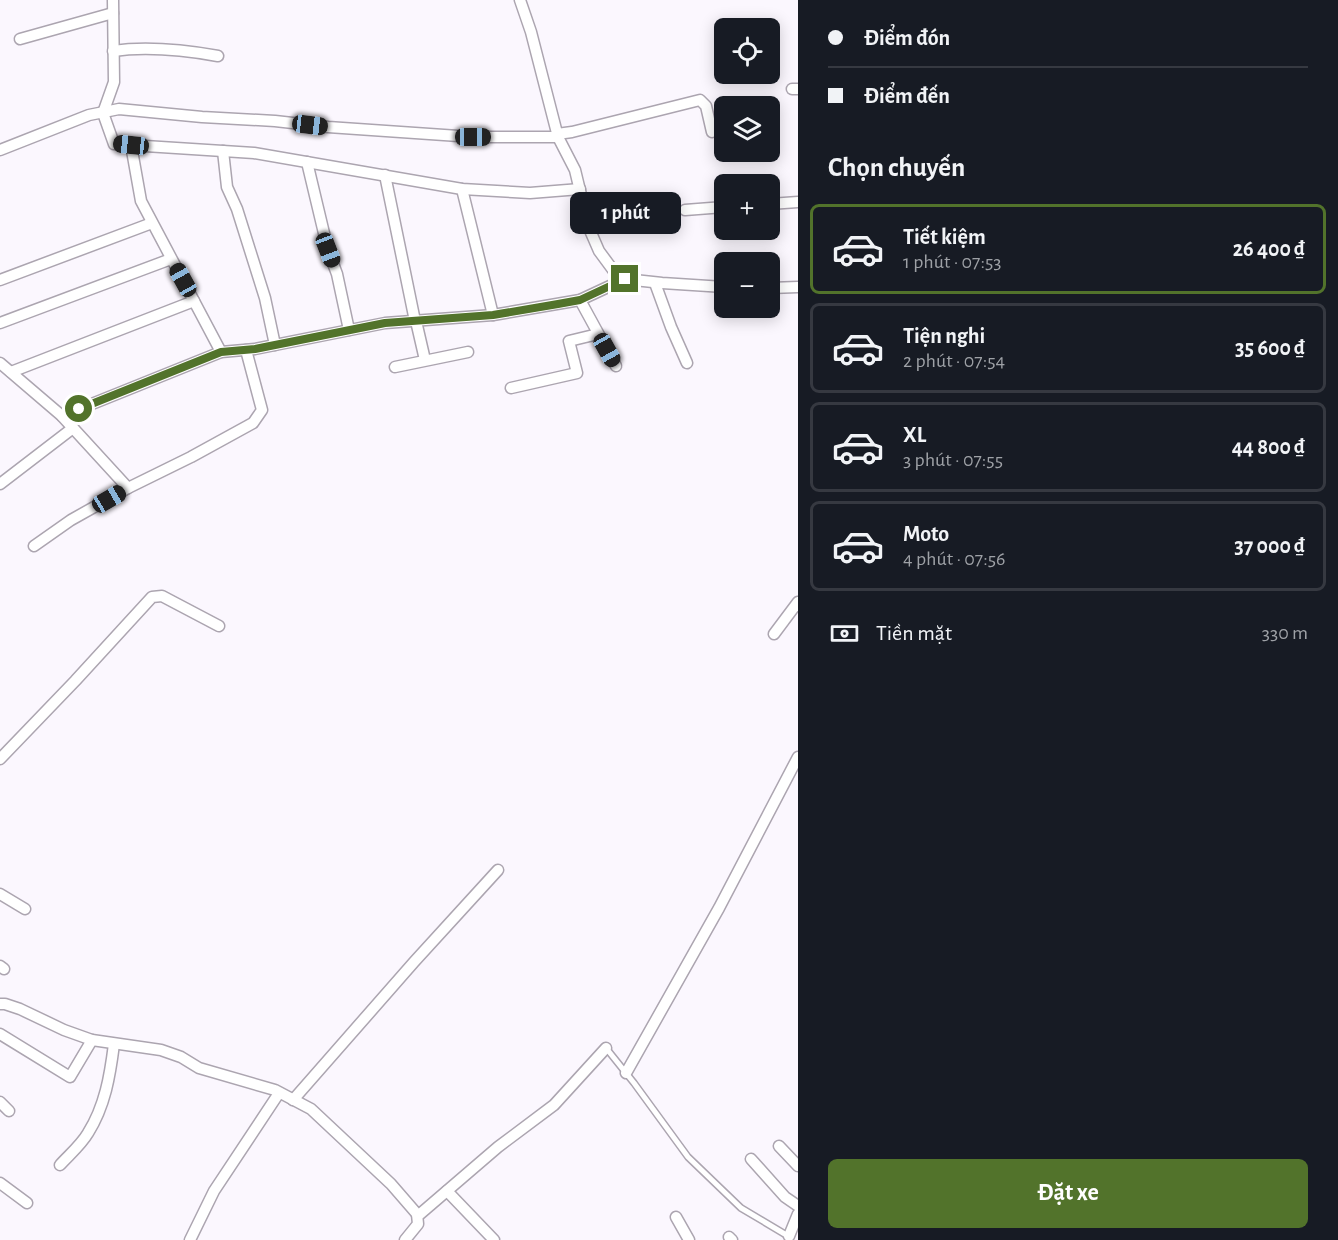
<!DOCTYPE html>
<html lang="vi">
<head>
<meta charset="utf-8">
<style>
	:root { --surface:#171b24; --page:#242831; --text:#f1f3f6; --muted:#9ea1a6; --line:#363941; --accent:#52732b }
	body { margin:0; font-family:"Alegreya Sans",sans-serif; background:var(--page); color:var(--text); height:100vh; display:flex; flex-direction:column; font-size:22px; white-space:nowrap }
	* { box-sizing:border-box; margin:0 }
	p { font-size:20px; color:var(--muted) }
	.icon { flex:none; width:33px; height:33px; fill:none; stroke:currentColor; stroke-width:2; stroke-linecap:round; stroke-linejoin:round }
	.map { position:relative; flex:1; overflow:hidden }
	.side { display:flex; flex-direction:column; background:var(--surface); width:540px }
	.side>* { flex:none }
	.banner { display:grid; align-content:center; height:132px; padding:0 30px; background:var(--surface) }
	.controls { position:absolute; left:714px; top:18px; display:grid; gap:12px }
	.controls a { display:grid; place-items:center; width:66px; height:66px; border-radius:9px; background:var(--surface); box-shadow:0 3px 15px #0003; font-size:30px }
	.end { position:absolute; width:27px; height:27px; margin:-14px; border:8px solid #52732b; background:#fff; box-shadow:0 0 0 3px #fff }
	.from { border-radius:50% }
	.bubble { position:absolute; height:42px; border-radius:9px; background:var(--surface); box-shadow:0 3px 15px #0003; font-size:20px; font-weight:700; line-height:42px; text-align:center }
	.car { position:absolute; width:18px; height:36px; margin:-18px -9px; border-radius:8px; box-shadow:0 0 4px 2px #0007; background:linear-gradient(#222 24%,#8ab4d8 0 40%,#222 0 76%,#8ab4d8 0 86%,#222 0) }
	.banner b { display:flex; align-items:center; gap:21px; height:57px; font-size:22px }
	.banner b+b { border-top:2px solid var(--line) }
	.banner i { width:15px; height:15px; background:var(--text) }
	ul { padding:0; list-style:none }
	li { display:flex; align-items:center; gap:18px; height:90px; margin:0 12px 9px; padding:0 18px; border:3px solid var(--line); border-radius:9px }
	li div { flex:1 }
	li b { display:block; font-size:22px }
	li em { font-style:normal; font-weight:700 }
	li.active { border-color:var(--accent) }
	li>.icon { width:54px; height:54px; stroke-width:1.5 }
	h2 { padding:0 30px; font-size:27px; line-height:72px }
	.pay { display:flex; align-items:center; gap:15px; height:66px; padding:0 30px; font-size:22px }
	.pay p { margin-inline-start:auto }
	.action { display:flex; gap:12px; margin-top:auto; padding:12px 30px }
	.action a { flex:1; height:69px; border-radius:9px; background:var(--accent); color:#fff; font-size:24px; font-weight:700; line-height:69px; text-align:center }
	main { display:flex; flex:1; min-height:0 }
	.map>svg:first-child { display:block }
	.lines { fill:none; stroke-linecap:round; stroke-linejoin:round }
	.lane-casing { stroke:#aca5b0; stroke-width:8 }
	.street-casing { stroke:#aca5b0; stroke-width:13 }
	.lane { stroke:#fff; stroke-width:5 }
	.street { stroke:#fff; stroke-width:10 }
	.route { stroke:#52732b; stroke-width:8 }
</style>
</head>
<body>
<main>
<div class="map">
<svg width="798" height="1240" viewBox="0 0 798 1240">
	<rect width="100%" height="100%" fill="#fbf7fe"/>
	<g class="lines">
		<g class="lane-casing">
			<path id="lane" d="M606,1048l28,35 54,74 53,51 47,28"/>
		</g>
		<g class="street-casing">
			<g id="street">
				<path d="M113,0l1,82 -11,31 11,31 140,9 208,36 68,4 50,-4"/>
				<path d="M520,0l11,32 27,105 17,33 14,58 10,23 14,19 12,9 37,4 62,4"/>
				<path d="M20,39l93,-26"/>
				<path d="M113,51c35,-5 71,-1 105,5"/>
				<path d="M792,89h6"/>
				<path d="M557,134l15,-2 128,-32 6,6 6,26"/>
				<path d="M131,145l10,56 80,151"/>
				<path d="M0,150l89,-35 30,-6 83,8 73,4 53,6 145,10h85"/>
				<path d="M223,151l4,36 10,22 28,89 10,47"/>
				<path d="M307,162l21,88 9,24 12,56"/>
				<path d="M385,175l30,146"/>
				<path d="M462,189l31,126"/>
				<path d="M770,204l28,-2"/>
				<path d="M685,210l39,-3"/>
				<path d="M0,280l152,-57"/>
				<path d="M655,283l16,44 16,36"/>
				<path d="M770,288l28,-1"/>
				<path d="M580,300l36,66"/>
				<path d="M416,321l9,39"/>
				<path d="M0,323l171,-64"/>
				<path d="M0,363l62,53 66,72"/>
				<path d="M395,367l73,-15"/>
				<path d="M11,372l183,-71"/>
				<path d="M511,388l66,-15 -8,-32 29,-7"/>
				<path d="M62,416l159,-64 34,-3 130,-26 108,-8 87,-15 45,-21"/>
				<path d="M0,484l73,-56"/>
				<path d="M34,546l37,-26 57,-32 63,-31 62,-34 9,-13 -16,-60"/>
				<path d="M774,634l24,-32"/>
				<path d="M0,759l75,-78 77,-84 10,-1 57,30"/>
				<path d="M0,894l25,15"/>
				<path d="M0,966l4,3"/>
				<path d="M0,1004h5l15,5 44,21 28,10 69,10 20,7 18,11 76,22 36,19 80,75 26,30h3l78,-67 56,-42 52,-57"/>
				<path d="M0,1034l70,43 22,-37"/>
				<path d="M626,1073l93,-165 79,-151"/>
				<path d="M293,1100l121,-138 84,-92"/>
				<path d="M0,1102l9,9"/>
				<path d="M779,1146l19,20"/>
				<path d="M751,1159l34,38 13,9"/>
				<path d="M60,1165c9,-10 21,-20 28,-32 17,-27 22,-57 26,-89"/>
				<path d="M0,1183l27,20"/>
				<path d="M447,1191l47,49"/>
				<path d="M676,1217l13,23"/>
				<path d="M789,1236l9,-22"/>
				<path d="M729,1237l3,3"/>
				<path d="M190,1240l24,-49 65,-98"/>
				<path d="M405,1240l13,-16 -1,-10"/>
			</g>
		</g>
		<use href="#lane" class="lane"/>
		<use href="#street" class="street"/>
	</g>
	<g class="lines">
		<path class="route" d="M79,409l142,-57 34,-3 130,-26 108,-8 65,-11 22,-4 45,-21"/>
	</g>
</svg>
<div class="controls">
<a><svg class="icon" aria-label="locate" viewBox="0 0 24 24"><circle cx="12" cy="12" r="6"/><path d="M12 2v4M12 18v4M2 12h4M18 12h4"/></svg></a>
<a><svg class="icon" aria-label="layers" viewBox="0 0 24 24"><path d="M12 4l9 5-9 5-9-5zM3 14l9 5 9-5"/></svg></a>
<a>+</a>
<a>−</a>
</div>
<i class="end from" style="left:79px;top:409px"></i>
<i class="end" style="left:625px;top:279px"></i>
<div class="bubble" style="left:570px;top:192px;width:111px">1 phút</div>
<i class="car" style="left:310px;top:125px;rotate:97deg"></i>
<i class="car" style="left:473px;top:137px;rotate:90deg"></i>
<i class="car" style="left:131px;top:145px;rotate:276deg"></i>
<i class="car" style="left:328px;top:250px;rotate:159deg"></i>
<i class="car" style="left:183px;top:280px;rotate:331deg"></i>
<i class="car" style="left:607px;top:350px;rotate:151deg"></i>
<i class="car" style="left:109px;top:499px;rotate:60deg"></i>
</div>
<section class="side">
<div class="banner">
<b><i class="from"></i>Điểm đón</b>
<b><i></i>Điểm đến</b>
</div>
<h2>Chọn chuyến</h2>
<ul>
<li class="active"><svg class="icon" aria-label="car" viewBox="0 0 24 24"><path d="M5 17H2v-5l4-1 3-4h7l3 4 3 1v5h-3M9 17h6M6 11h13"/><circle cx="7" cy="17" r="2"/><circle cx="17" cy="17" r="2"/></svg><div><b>Tiết kiệm</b><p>1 phút · 07:53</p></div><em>26 400 ₫</em></li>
<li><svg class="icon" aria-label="car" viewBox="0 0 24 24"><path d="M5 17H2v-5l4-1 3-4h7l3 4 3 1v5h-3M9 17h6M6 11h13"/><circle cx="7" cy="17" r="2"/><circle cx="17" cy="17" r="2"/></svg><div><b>Tiện nghi</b><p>2 phút · 07:54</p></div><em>35 600 ₫</em></li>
<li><svg class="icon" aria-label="car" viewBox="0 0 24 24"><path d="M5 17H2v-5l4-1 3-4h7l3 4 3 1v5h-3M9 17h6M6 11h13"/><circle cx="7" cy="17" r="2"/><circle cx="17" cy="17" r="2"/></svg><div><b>XL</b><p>3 phút · 07:55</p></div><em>44 800 ₫</em></li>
<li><svg class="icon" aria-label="car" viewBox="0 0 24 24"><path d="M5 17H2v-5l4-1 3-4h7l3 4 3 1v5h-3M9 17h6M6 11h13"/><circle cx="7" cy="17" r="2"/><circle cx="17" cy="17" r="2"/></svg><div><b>Moto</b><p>4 phút · 07:56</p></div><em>37 000 ₫</em></li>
</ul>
<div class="pay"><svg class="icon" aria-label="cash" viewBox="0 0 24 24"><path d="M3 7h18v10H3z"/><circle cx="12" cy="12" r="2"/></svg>Tiền mặt<p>330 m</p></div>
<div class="action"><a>Đặt xe</a></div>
</section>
</main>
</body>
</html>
